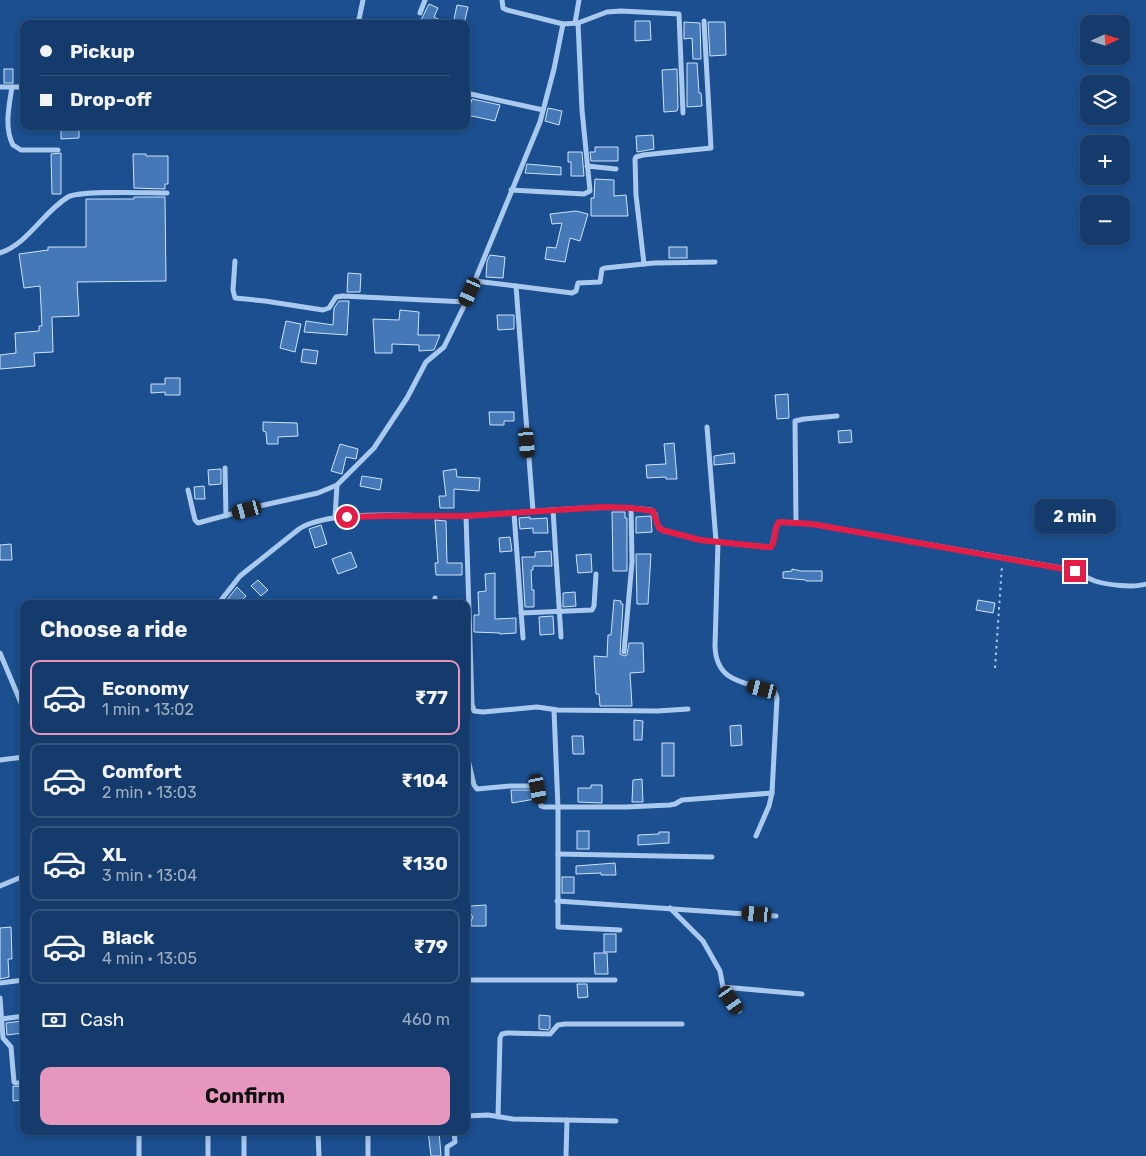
<!DOCTYPE html>
<html lang="en">
<head>
<meta charset="utf-8">
<style>
	:root { --surface:#143b6b; --page:#1d4271; --text:#f1f3f6; --muted:#9dadc1; --line:#33557e; --accent:#e797bd }
	body { margin:0; font-family:Rubik,sans-serif; background:var(--page); color:var(--text); height:100vh; display:flex; flex-direction:column; font-size:19px; white-space:nowrap }
	* { box-sizing:border-box; margin:0 }
	p { font-size:16px; color:var(--muted) }
	.icon { flex:none; width:28px; height:28px; fill:none; stroke:currentColor; stroke-width:2; stroke-linecap:round; stroke-linejoin:round }
	.map { position:relative; flex:1; overflow:hidden }
	.panel { position:absolute; left:20px; top:600px; width:450px; height:535px; display:flex; flex-direction:column; background:var(--surface); border-radius:10px; box-shadow:0 2px 8px #0003,0 0 0 1px var(--line) }
	.panel>* { flex:none }
	.banner { position:absolute; left:20px; top:20px; width:450px; height:110px; border-radius:10px; box-shadow:0 2px 8px #0003,0 0 0 1px var(--line); display:grid; align-content:center; height:110px; padding:0 20px; background:var(--surface) }
	.needle { width:32px; rotate:86deg }
	.buttons { position:absolute; left:1080px; top:15px; display:grid; gap:10px }
	.buttons a { display:grid; place-items:center; width:50px; height:50px; border-radius:10px; background:var(--surface); box-shadow:0 2px 8px #0003,0 0 0 1px var(--line); font-size:25px }
	.end { position:absolute; width:22px; height:22px; margin:-11px; border:6px solid #e11d48; background:#fff; box-shadow:0 0 0 2px #fff }
	.from { border-radius:50% }
	.bubble { position:absolute; height:35px; border-radius:10px; background:var(--surface); box-shadow:0 2px 8px #0003,0 0 0 1px var(--line); font-size:16px; font-weight:700; line-height:35px; text-align:center }
	.car { position:absolute; width:15px; height:30px; margin:-15px -8px; border-radius:6px; box-shadow:0 0 4px 1px #0007; background:linear-gradient(#222 24%,#8ab4d8 0 40%,#222 0 76%,#8ab4d8 0 86%,#222 0) }
	.banner b { display:flex; align-items:center; gap:18px; height:48px; font-size:19px }
	.banner b+b { border-top:1px solid var(--line) }
	.banner i { width:12px; height:12px; background:var(--text) }
	ul { padding:0; list-style:none }
	li { display:flex; align-items:center; gap:15px; height:75px; margin:0 10px 8px; padding:0 10px; border:2px solid var(--line); border-radius:10px }
	li div { flex:1 }
	li b { display:block; font-size:19px }
	li em { font-style:normal; font-weight:700 }
	li.current { border-color:var(--accent) }
	li>.icon { width:45px; height:45px; stroke-width:1.5 }
	h2 { padding:0 20px; font-size:22px; line-height:60px }
	.pay { display:flex; align-items:center; gap:12px; height:55px; padding:0 20px; font-size:19px }
	.pay p { margin-inline-start:auto }
	.cta { display:flex; gap:10px; margin-top:auto; padding:10px 20px }
	.cta a { flex:1; height:58px; border-radius:10px; background:var(--accent); color:#111; font-size:20px; font-weight:700; line-height:58px; text-align:center }
	.map>svg:first-child { display:block }
	.building { fill:#4478b7; stroke:#cfe3fa }
	.lines { fill:none; stroke-linecap:round; stroke-linejoin:round }
	.path { stroke:#a9c9ee; stroke-width:2; stroke-dasharray:2.5 4; stroke-linecap:butt }
	.minor { stroke:#a9c9ee; stroke-width:5 }
	.route { stroke:#e11d48; stroke-width:6 }
</style>
</head>
<body>
<div class="map">
<svg width="1146" height="1156" viewBox="0 0 1146 1156">
	<rect width="100%" height="100%" fill="#1b4f8f"/>
	<g class="building">
		<path d="M429,4l9,4 -4,9 14,7h-19l-8,-4z"/>
		<path d="M457,5l11,2 -4,17h-11z"/>
		<path d="M635,21h15l1,19 -16,1z"/>
		<path d="M684,22l16,1 1,36h-8l-1,-21 -8,1z"/>
		<path d="M708,22h17l1,33 -16,1z"/>
		<path d="M687,63h10l2,30h2l1,13 -15,1z"/>
		<rect x="4" y="69" width="9" height="14"/>
		<path d="M677,69l1,39 -1,3 -13,1 -2,-42z"/>
		<path d="M472,99l28,6 -5,16 -28,-6z"/>
		<path d="M548,108l14,3 -3,14 -14,-4z"/>
		<path d="M79,126v12l-18,1v-12z"/>
		<path d="M653,135l1,14 -17,3 -1,-16z"/>
		<path d="M595,147h23v14h-27l-1,-9h5z"/>
		<path d="M568,152h14l2,24h-13v-14h-3z"/>
		<path d="M61,153v41h-9l-1,-40z"/>
		<path d="M133,154h13v2h22v28h-3v5l-31,-1z"/>
		<path d="M527,164l34,3v8l-36,-2z"/>
		<path d="M595,179l19,1v16l12,-1 2,21h-37v-18h3z"/>
		<path d="M134,197h31l1,84 -89,1 2,34 -27,1 1,35 -19,1 1,13 -35,3v-14l16,-2 -1,-20 24,-2v-5h3l-2,-40 -16,2 -5,-34 29,-4v-3h38v-48h48z"/>
		<path d="M576,211l12,3 -8,27 -10,-3 -5,24 -20,-3 2,-12 9,1 6,-25 -10,1 -2,-10z"/>
		<rect x="669" y="247" width="18" height="11"/>
		<path d="M490,255l15,2 -2,21 -17,-1 1,-16z"/>
		<path d="M348,273l13,1 -1,18h-13z"/>
		<path d="M339,301h10l-2,34 -43,-3 2,-11 27,4 1,-17z"/>
		<path d="M400,310l19,2 -1,23h22l-6,15 -15,1v-6l-27,-1v9h-17l-2,-34 26,1z"/>
		<path d="M497,315h17v14l-16,1z"/>
		<path d="M286,321l15,3 -6,28 -15,-4z"/>
		<path d="M303,349l15,2 -2,13 -15,-2z"/>
		<path d="M165,378h15v17h-15v-3l-14,1v-9h14z"/>
		<path d="M788,394l1,24 -12,1 -2,-24z"/>
		<path d="M489,412h25v9h-10v4h-14z"/>
		<path d="M263,422l34,1 1,13 -20,1v7h-11l-1,-12 -3,-1z"/>
		<path d="M851,430l1,12 -13,1 -1,-12z"/>
		<path d="M674,443l3,36h-11v-2l-19,1 -1,-13 20,-1 -2,-20z"/>
		<path d="M340,444l18,5 -2,10 -10,-2 -4,17 -11,-3z"/>
		<path d="M734,453l1,10 -21,2v-9z"/>
		<path d="M221,469v15l-12,1 -1,-15z"/>
		<path d="M456,469l1,8 23,1 -1,13 -25,-2v19h-14l-1,-12h7l-3,-25z"/>
		<path d="M362,476l20,3 -2,11 -20,-4z"/>
		<path d="M204,486l1,13h-10l-1,-12z"/>
		<path d="M612,512h13v6h2v53h-14z"/>
		<path d="M651,516l1,16 -16,1v-16z"/>
		<path d="M530,517v2l17,-1 1,15h-15v-5l-13,1 -1,-11z"/>
		<path d="M435,520l11,1 1,42h15v12h-26l-1,-12h3z"/>
		<path d="M321,525l6,19 -12,4 -6,-19z"/>
		<path d="M510,537l2,14 -12,1 -1,-14z"/>
		<path d="M11,544l1,16h-12v-15z"/>
		<path d="M551,551l1,15h-19v4h-2l1,20h2v17h-9l-3,-50h13v-5z"/>
		<path d="M351,552l6,15 -19,7 -6,-15z"/>
		<path d="M591,554l1,18 -14,1 -2,-18z"/>
		<path d="M636,554h15l-3,50h-11z"/>
		<path d="M792,569l9,2h21v10h-16v-1l-23,-2v-6l9,-1z"/>
		<path d="M495,573v46l21,-1v15l-16,1v-1l-26,-1v-17h5l-1,-23 8,-1 -1,-17z"/>
		<path d="M258,580l10,10 -7,6 -10,-10z"/>
		<path d="M237,587l9,9 -7,8h-10l-3,-3z"/>
		<path d="M575,592l1,14 -13,1v-14z"/>
		<path d="M614,600l7,1v3h2l-3,50 4,2 3,-1 2,-12h14l1,29 -14,1 2,33h-32l-1,-12h-3l-2,-38 13,1 1,-22h3z"/>
		<path d="M978,600l17,3 -2,10 -17,-3z"/>
		<path d="M553,616l1,18 -14,1 -1,-18z"/>
		<path d="M634,720l9,1 -1,19h-8z"/>
		<path d="M741,725l1,20 -11,1 -1,-20z"/>
		<path d="M572,736h11l1,18h-11z"/>
		<rect x="662" y="743" width="12" height="33"/>
		<path d="M642,779l1,23h-11l1,-22z"/>
		<path d="M591,785h11v18l-24,-1v-14h13z"/>
		<path d="M511,790h23l1,9 -23,4z"/>
		<rect x="577" y="831" width="12" height="18"/>
		<path d="M659,832h10v11l-31,2v-10l21,-1z"/>
		<path d="M615,863l1,12h-15v-2l-25,1v-8z"/>
		<rect x="562" y="877" width="12" height="16"/>
		<path d="M486,905v21h-15v-5l2,-4 -3,-4v-7z"/>
		<path d="M11,927l1,32h-4l1,18 -9,2v-51z"/>
		<rect x="604" y="934" width="12" height="18"/>
		<path d="M594,953h13l1,21h-13z"/>
		<path d="M577,984h10l1,13 -10,1z"/>
		<path d="M539,1015l11,1v12l-2,2 -9,-1z"/>
		<path d="M22,1021l1,12 -16,2 -1,-12z"/>
		<path d="M13,1086l11,1v13l-11,1z"/>
		<path d="M428,1131h11l2,25h-10z"/>
	</g>
	<g class="lines">
		<path class="path" d="M995,668l7,-103"/>
		<g class="minor">
			<path d="M502,0l1,8 4,2 56,14 15,-1 29,-11 14,-1 58,3 4,99"/>
			<path d="M420,13l5,-13"/>
			<path d="M575,23l4,-23"/>
			<path d="M358,24l5,-24"/>
			<path d="M0,87h24"/>
			<path d="M12,87c-3,19 -8,41 1,58l8,5h37"/>
			<path d="M466,93l77,17"/>
			<path d="M587,166l29,3"/>
			<path d="M511,190l73,4 6,-3 -8,-81 -4,-87"/>
			<path d="M0,253c29,-10 42,-40 68,-56 12,-7 81,-4 99,-4"/>
			<path d="M235,261l-2,29 2,8 30,3 58,9 6,-2 7,-11 7,-1 123,6"/>
			<path d="M644,264l-8,-69 -1,-36 1,-2 7,-2 68,-7 -7,-127"/>
			<path d="M475,281l97,12 4,-2 2,-8 22,-1 2,-13 3,-1 49,-5 61,-1"/>
			<path d="M516,286l17,225"/>
			<path d="M707,427l9,114"/>
			<path d="M225,468l1,48"/>
			<path d="M188,490l7,30 3,3 66,-18 54,-12 19,-8"/>
			<path d="M553,510l8,127"/>
			<path d="M514,513l9,125"/>
			<path d="M466,516l6,188 2,7 9,1 54,-5 21,3 99,1 31,-2"/>
			<path d="M335,518l2,-33 37,-37 33,-50 19,-36 18,-15 22,-45 74,-180 14,-53 9,-45"/>
			<path d="M796,522l-1,-101 9,-2 33,-3"/>
			<path d="M718,541l-3,105c1,38 32,36 60,46l2,6 -5,95 -3,13 -13,30"/>
			<path d="M435,598v6"/>
			<path d="M218,604l22,-28 59,-47c35,-22 126,-11 169,-13 61,-3 122,-13 183,-6l4,4 2,10 5,6 38,10 66,7h5c5,-8 2,-18 8,-25l33,2 249,44c12,3 22,8 34,13 12,4 39,7 51,3"/>
			<path d="M521,613l71,-3 2,-4 2,-32"/>
			<path d="M624,652l8,-90 -1,-54"/>
			<path d="M0,653l24,57"/>
			<path d="M554,710l4,98v119l62,3"/>
			<path d="M466,751l8,34 3,4 34,-3h25l2,3 3,17 3,1h82l44,-2 5,-1 7,-4 90,-7"/>
			<path d="M0,760l24,-3"/>
			<path d="M558,854l154,3"/>
			<path d="M0,886l24,-10"/>
			<path d="M557,901l219,15"/>
			<path d="M670,908l33,33 17,30 3,16 16,24"/>
			<path d="M466,917h3"/>
			<path d="M466,980h149"/>
			<path d="M0,983l24,-3"/>
			<path d="M723,987l79,7"/>
			<path d="M0,998l3,40 8,9 3,35 2,1h8"/>
			<path d="M2,1019l22,-3"/>
			<path d="M466,1116l22,-1 25,4 103,2"/>
			<path d="M498,1117l2,-79 2,-4 5,-1 43,1 8,-9 7,-1h117"/>
			<path d="M139,1131v25"/>
			<path d="M318,1131l1,25"/>
			<path d="M368,1131v25"/>
			<path d="M208,1156v-25"/>
			<path d="M244,1156v-25"/>
			<path d="M447,1156v-9l8,-5 -1,-11"/>
			<path d="M566,1156l1,-36"/>
		</g>
	</g>
	<g class="lines">
		<path class="route" d="M347,517l38,-1h81l138,-9 27,1 22,3 6,17 3,2 38,10 66,7h5c6,-8 2,-18 8,-25l33,2 263,47"/>
	</g>
</svg>
<div class="buttons">
<a><svg class="needle" viewBox="-14 -14 28 28"><path d="M0-13l5 13h-10z" fill="#e53935"/><path d="M0 13l5-13h-10z" fill="#9dadc1"/></svg></a>
<a><svg class="icon" aria-label="layers" viewBox="0 0 24 24"><path d="M12 4l9 5-9 5-9-5zM3 14l9 5 9-5"/></svg></a>
<a>+</a>
<a>−</a>
</div>
<i class="end from" style="left:347px;top:517px"></i>
<i class="end" style="left:1075px;top:571px"></i>
<div class="bubble" style="left:1034px;top:499px;width:82px">2 min</div>
<i class="car" style="left:470px;top:292px;rotate:204deg"></i>
<i class="car" style="left:527px;top:443px;rotate:175deg"></i>
<i class="car" style="left:247px;top:510px;rotate:255deg"></i>
<i class="car" style="left:762px;top:689px;rotate:284deg"></i>
<i class="car" style="left:538px;top:789px;rotate:169deg"></i>
<i class="car" style="left:757px;top:914px;rotate:275deg"></i>
<i class="car" style="left:731px;top:1000px;rotate:145deg"></i>
<div class="banner">
<b><i class="from"></i>Pickup</b>
<b><i></i>Drop-off</b>
</div>
<section class="panel">
<h2>Choose a ride</h2>
<ul>
<li class="current"><svg class="icon" aria-label="car" viewBox="0 0 24 24"><path d="M5 17H2v-5l4-1 3-4h7l3 4 3 1v5h-3M9 17h6M6 11h13"/><circle cx="7" cy="17" r="2"/><circle cx="17" cy="17" r="2"/></svg><div><b>Economy</b><p>1 min · 13:02</p></div><em>₹77</em></li>
<li><svg class="icon" aria-label="car" viewBox="0 0 24 24"><path d="M5 17H2v-5l4-1 3-4h7l3 4 3 1v5h-3M9 17h6M6 11h13"/><circle cx="7" cy="17" r="2"/><circle cx="17" cy="17" r="2"/></svg><div><b>Comfort</b><p>2 min · 13:03</p></div><em>₹104</em></li>
<li><svg class="icon" aria-label="car" viewBox="0 0 24 24"><path d="M5 17H2v-5l4-1 3-4h7l3 4 3 1v5h-3M9 17h6M6 11h13"/><circle cx="7" cy="17" r="2"/><circle cx="17" cy="17" r="2"/></svg><div><b>XL</b><p>3 min · 13:04</p></div><em>₹130</em></li>
<li><svg class="icon" aria-label="car" viewBox="0 0 24 24"><path d="M5 17H2v-5l4-1 3-4h7l3 4 3 1v5h-3M9 17h6M6 11h13"/><circle cx="7" cy="17" r="2"/><circle cx="17" cy="17" r="2"/></svg><div><b>Black</b><p>4 min · 13:05</p></div><em>₹79</em></li>
</ul>
<div class="pay"><svg class="icon" aria-label="cash" viewBox="0 0 24 24"><path d="M3 7h18v10H3z"/><circle cx="12" cy="12" r="2"/></svg>Cash<p>460 m</p></div>
<div class="cta"><a>Confirm</a></div>
</section>
</div>
</body>
</html>
